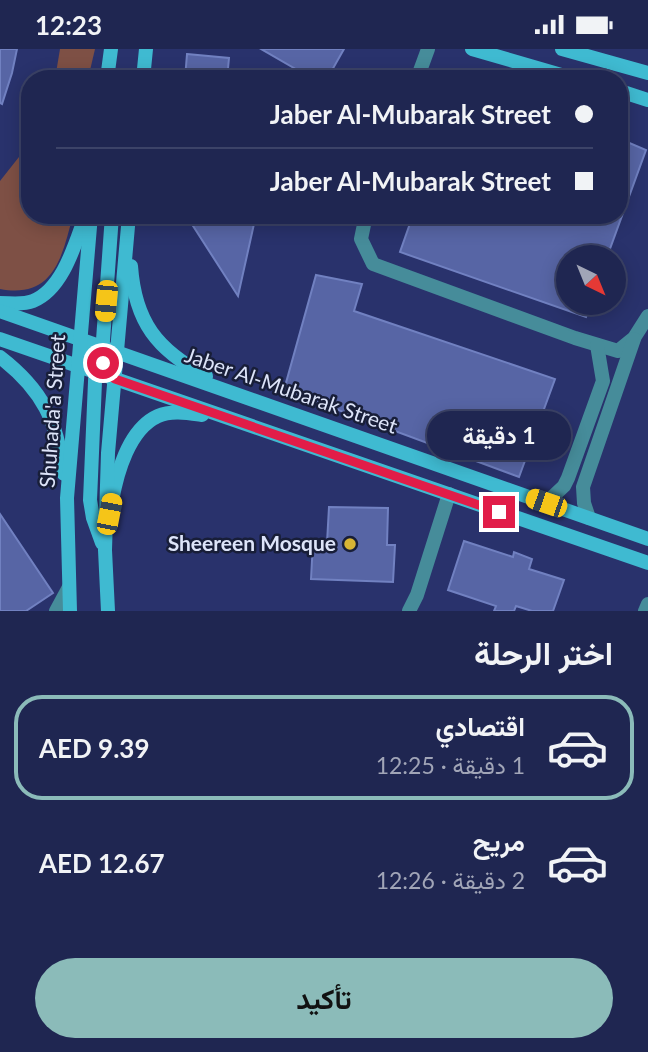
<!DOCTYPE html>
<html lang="ar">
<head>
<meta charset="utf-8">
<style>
	:root { --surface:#1f2651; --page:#272e58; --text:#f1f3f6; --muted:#a1a5b7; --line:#3c4368; --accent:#8bbbb9 }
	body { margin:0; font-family:Lato,Vazirmatn,sans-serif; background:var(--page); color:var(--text); direction:rtl; height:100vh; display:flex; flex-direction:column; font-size:26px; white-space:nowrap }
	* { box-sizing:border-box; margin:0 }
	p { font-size:23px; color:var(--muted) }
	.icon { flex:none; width:38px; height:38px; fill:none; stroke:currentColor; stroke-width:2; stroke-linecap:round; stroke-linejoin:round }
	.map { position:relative; height:562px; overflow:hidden; direction:ltr }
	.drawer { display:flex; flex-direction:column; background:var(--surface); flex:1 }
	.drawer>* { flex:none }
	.hud { position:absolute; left:21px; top:21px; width:607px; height:154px; border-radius:28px; box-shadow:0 4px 18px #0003,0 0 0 2px var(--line); direction:rtl; display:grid; align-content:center; height:154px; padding:0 35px; background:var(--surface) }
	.needle { width:46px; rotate:137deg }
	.buttons { position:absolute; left:556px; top:196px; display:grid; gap:14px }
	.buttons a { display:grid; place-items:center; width:70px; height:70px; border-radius:50%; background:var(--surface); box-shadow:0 4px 18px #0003,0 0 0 2px var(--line); font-size:35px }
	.end { position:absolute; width:32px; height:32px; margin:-16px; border:9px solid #e11d48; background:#fff; box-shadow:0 0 0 4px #fff }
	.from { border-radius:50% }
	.bubble { position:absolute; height:49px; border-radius:24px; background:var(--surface); box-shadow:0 4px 18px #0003,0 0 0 2px var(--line); font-size:23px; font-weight:700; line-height:49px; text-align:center; direction:rtl }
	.car { position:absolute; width:21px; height:42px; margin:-21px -10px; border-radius:9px; box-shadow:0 0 5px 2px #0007; background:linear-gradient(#f5c518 24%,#345 0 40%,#f5c518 0 76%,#345 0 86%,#f5c518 0) }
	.hud b { display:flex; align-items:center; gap:24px; height:66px; font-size:26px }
	.hud b+b { border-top:2px solid var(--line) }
	.hud i { width:18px; height:18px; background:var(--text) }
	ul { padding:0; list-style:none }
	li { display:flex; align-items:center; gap:21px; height:105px; margin:0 14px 10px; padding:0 21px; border:4px solid transparent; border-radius:28px }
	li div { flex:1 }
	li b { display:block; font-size:26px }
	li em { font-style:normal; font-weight:700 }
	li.active { border-color:var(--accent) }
	li>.icon { width:63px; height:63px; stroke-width:1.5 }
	h2 { padding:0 35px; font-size:32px; line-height:84px }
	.button { display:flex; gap:14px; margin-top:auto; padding:14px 35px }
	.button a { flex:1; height:80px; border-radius:42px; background:var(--accent); color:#111; font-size:28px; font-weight:700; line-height:80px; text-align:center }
	.status { display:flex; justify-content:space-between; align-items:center; height:49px; padding:0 35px; background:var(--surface); direction:ltr }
	.status svg { height:19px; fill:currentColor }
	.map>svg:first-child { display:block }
	.green { fill:#7e5045 }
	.building { fill:#5765a5; stroke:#7181c1; stroke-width:2 }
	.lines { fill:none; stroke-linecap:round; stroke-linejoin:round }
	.street { stroke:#468c9a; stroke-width:14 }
	.secondary { stroke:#3fbad1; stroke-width:14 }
	.route { stroke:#e11d48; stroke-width:9 }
	.poi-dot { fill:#d7b434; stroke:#181e38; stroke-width:2.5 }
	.labels { text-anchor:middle; stroke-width:5; stroke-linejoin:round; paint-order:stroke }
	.street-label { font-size:21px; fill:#dde4f9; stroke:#181e38 }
	.poi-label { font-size:21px; font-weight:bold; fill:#dde4f9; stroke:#181e38; text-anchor:end }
</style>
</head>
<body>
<div class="status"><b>12:23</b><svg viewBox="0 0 49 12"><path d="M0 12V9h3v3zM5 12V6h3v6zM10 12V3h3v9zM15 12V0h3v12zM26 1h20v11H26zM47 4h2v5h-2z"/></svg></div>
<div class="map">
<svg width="648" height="562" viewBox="0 0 648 562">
	<rect width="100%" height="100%" fill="#29326c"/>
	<g class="green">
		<path d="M60,0h35l-7,30h-33z"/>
		<path d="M30,94v72h43c-11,42 -19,84 -73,74v-108z"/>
	</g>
	<g class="building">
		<path d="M0,0h17l-5,24 -10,31 -2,-1z"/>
		<path d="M261,0h83l-17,30h-14z"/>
		<path d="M187,5l42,4 -2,21h-42z"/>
		<path d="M620,90l26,11 -39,107h-38v46h22l-5,14 -186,-65 13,-37h207z"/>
		<path d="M186,166h70l-18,81z"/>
		<path d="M316,226l46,9 -8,27 201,68 -36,98 -235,-87z"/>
		<path d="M329,458l59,1 -1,37h8l-2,37 -82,-3 2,-37 14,1z"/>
		<path d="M0,465l53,79 -27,18h-26z"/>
		<path d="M464,492l49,16 1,-5 18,7 -3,10 35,11 -11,31h-21l-16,-5 -2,5h-20l2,-5 -48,-16z"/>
	</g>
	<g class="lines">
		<g class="street">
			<path d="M417,30l11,-30"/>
			<path d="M366,166l-5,24 12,25 202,74 43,13 16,-13 14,-22"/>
			<path d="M546,454l18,-17 4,-8 35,-97 -6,-36"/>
			<path d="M589,469l-5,-15 -1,-16 51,-148"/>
			<path d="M56,562l13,-24"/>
			<path d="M409,562l8,-16 32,-101"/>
			<path d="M645,562l3,-7"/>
		</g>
		<g class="secondary">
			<path d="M472,0l103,30"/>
			<path d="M562,0l86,24"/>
			<path d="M107,30l4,-30"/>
			<path d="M143,30l3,-30"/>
			<path d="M620,42l28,9"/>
			<path d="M131,217c4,56 26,84 75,110"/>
			<path d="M0,254c11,0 23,2 33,-2 30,-12 42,-57 52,-84"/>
			<path d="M0,262l648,228"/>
			<path d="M0,290l648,224"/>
			<path d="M85,293l8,7 3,9 -6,142 3,18 9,25"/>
			<path d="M102,305l10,-139"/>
			<path d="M0,308c43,33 57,64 64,117"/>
			<path d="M112,452c5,-28 17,-72 46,-85 13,-6 30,-3 44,-1"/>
			<path d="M70,562l-3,-113 24,-283"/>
			<path d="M108,562l-3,-61 3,-97 21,-238"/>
		</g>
	</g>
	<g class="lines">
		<path class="route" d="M103,314l5,11 7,5 384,133"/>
	</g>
	<circle class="poi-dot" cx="350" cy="495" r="7"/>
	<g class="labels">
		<g class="street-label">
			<text transform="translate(291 342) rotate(19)" y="7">Jaber Al-Mubarak Street</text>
			<text transform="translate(53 362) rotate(-86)" y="7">Shuhada'a Street</text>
		</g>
		<g class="poi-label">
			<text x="336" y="502">Sheereen Mosque</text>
		</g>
	</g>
</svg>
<div class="buttons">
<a><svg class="needle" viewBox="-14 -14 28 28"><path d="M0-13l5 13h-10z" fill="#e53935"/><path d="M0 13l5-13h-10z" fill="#a1a5b7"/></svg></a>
</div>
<i class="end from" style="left:103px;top:314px"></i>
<i class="end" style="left:499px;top:463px"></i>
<div class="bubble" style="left:427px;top:362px;width:144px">1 دقيقة</div>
<i class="car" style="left:106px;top:252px;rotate:185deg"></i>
<i class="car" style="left:546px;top:454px;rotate:289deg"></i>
<i class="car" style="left:109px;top:465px;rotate:11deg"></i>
<div class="hud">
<b><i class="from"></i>Jaber Al-Mubarak Street</b>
<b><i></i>Jaber Al-Mubarak Street</b>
</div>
</div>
<section class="drawer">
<h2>اختر الرحلة</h2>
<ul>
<li class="active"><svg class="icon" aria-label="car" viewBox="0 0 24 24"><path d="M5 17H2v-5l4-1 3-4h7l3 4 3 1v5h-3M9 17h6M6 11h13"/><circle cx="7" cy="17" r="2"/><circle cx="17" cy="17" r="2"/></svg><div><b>اقتصادي</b><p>1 دقيقة · 12:25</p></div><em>AED 9.39</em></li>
<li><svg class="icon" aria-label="car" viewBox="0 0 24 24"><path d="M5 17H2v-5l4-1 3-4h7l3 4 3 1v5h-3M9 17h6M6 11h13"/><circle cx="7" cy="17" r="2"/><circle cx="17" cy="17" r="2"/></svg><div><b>مريح</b><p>2 دقيقة · 12:26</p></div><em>AED 12.67</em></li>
</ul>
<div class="button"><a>تأكيد</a></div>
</section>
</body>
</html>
